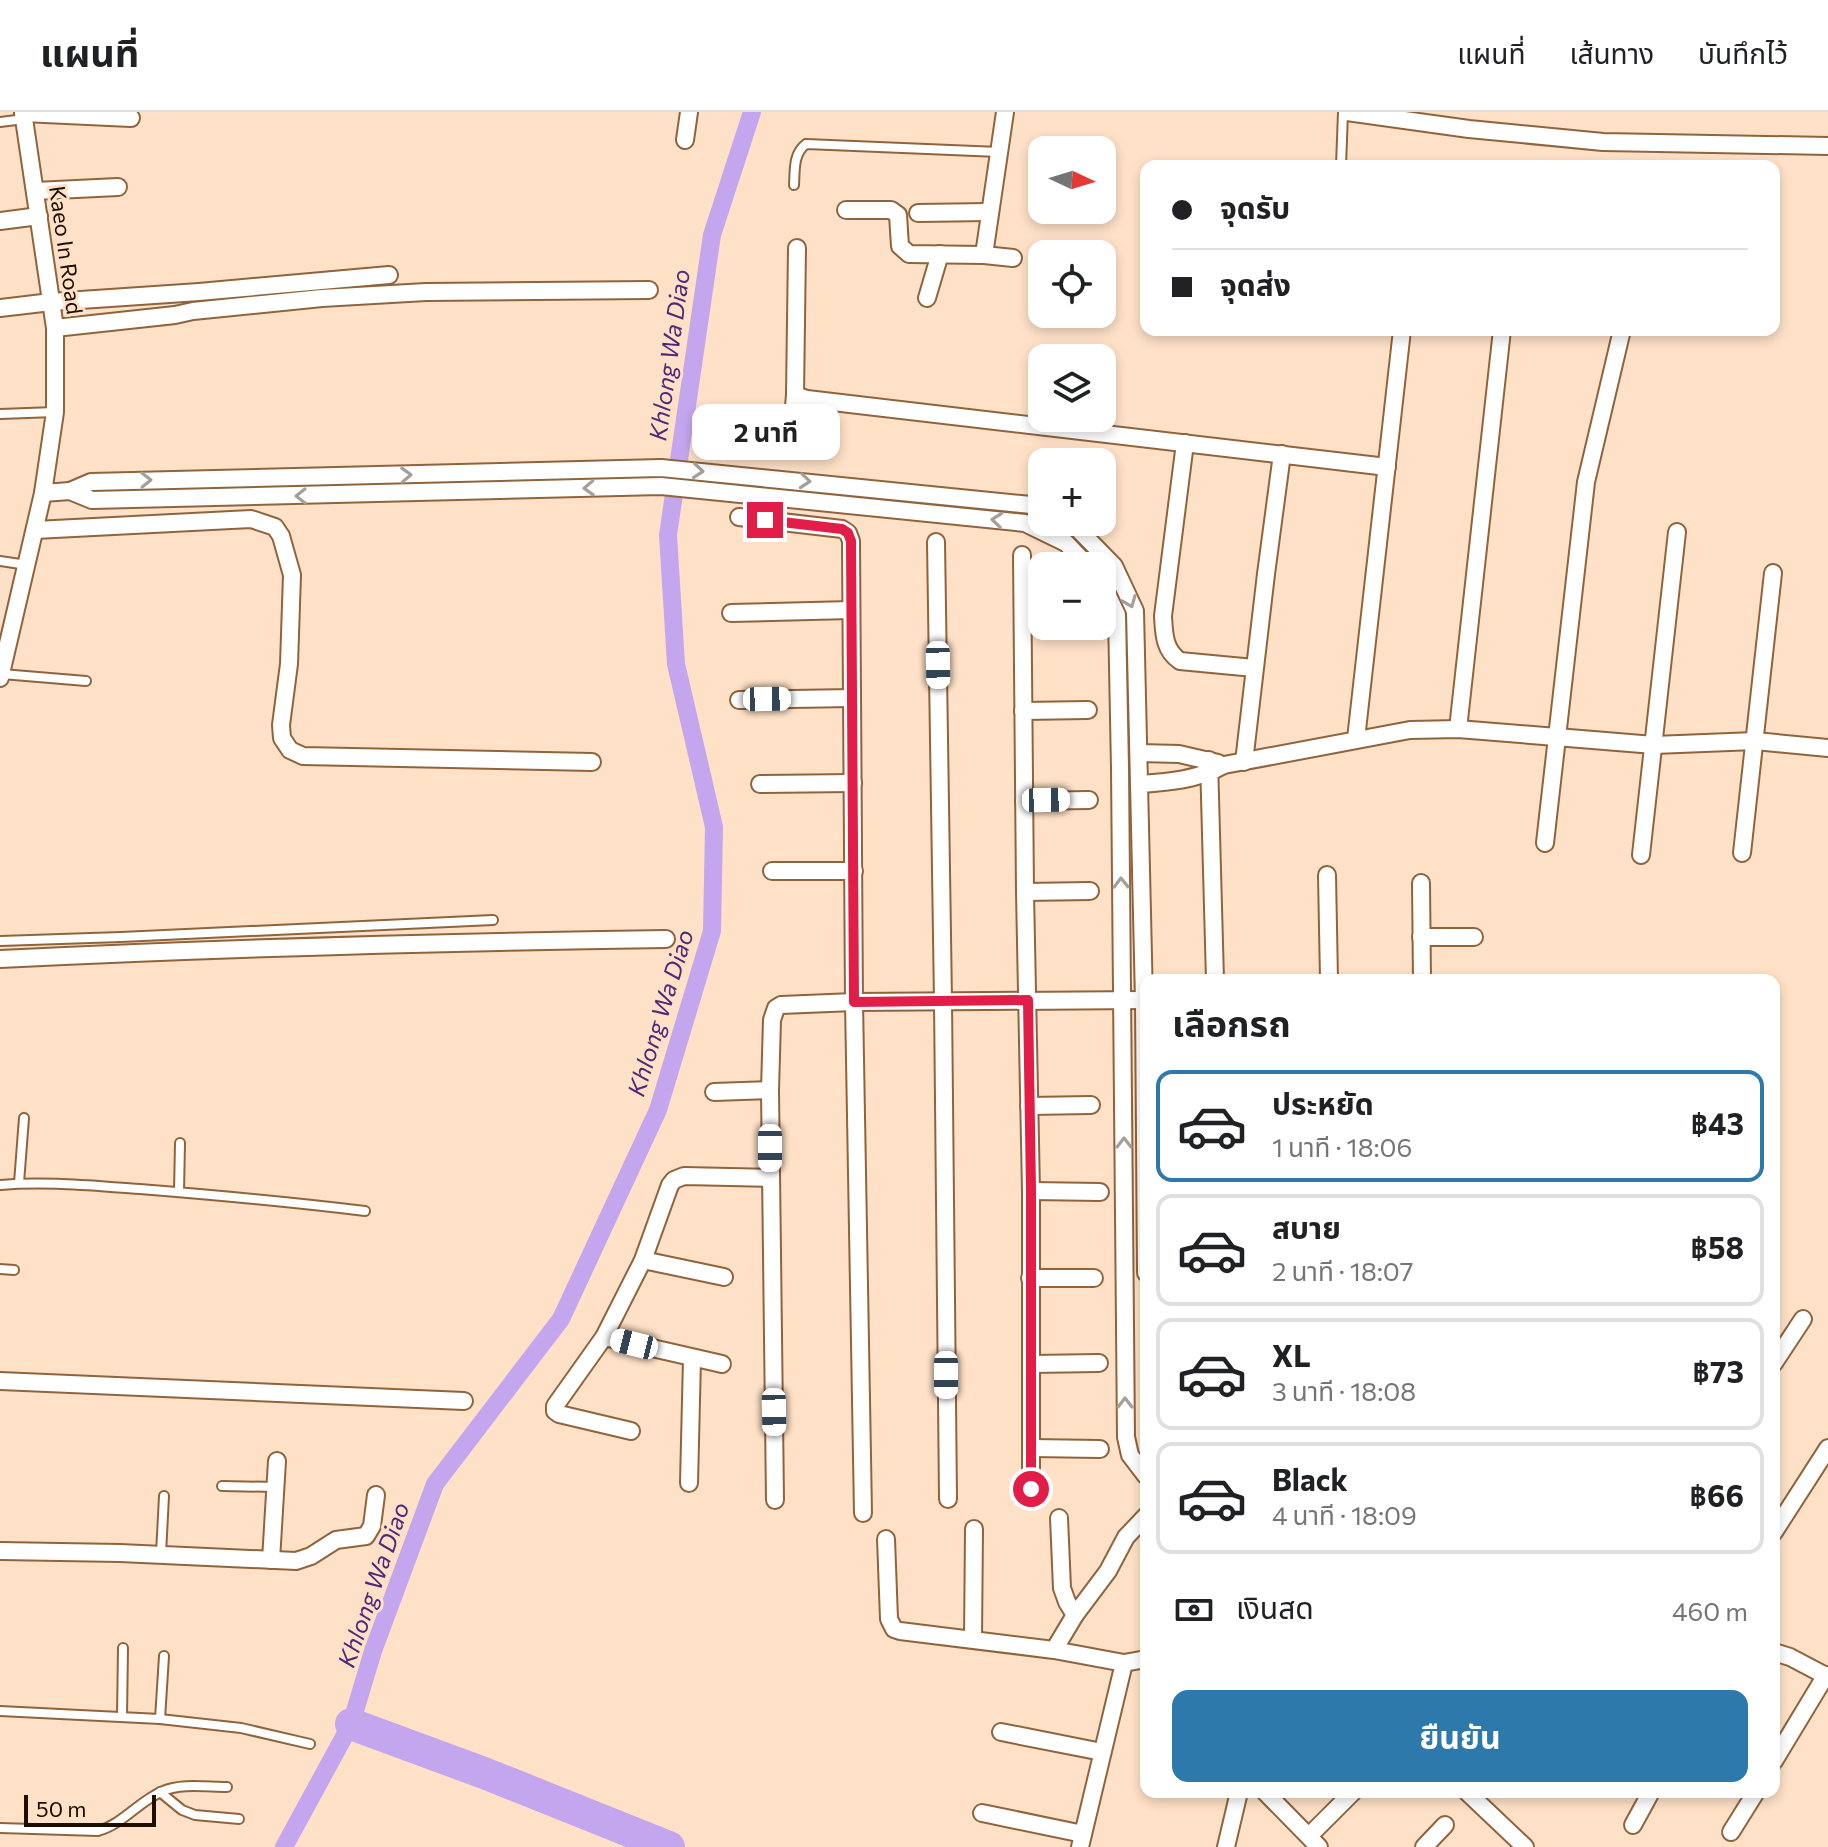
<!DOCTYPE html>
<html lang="th">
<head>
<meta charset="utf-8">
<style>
	:root { --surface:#fff; --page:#f2f2f2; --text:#202124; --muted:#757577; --line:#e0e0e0; --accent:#2e79ac }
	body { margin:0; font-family:Commissioner,"Noto Sans Thai",sans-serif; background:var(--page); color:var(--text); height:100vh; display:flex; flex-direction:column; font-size:30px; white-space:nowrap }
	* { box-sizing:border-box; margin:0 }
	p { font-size:26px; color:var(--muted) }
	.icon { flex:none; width:44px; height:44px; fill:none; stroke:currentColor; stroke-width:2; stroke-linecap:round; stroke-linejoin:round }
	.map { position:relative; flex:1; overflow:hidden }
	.side { position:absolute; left:1140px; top:862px; width:640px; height:824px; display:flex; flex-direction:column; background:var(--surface); border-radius:16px; box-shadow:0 4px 12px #0003 }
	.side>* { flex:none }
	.top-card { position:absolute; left:1140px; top:48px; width:640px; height:176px; border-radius:16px; box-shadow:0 4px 12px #0003; display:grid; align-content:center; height:176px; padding:0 32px; background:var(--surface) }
	.needle { width:52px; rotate:94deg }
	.tools { position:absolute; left:1028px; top:24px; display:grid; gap:16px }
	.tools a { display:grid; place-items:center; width:88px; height:88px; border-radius:16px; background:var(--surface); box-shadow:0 4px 12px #0003; font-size:40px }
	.scale { position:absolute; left:24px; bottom:20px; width:132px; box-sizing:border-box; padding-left:8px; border:4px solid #1e0d01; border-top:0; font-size:22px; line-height:28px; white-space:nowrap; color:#1e0d01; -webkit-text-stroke:6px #fee1c7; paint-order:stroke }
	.end { position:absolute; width:36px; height:36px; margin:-18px; border:10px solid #e11d48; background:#fff; box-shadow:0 0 0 4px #fff }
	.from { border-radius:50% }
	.bubble { position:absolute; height:56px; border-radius:16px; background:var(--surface); box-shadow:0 4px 12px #0003; font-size:26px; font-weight:700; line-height:56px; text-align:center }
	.car { position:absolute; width:24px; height:48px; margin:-24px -12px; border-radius:10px; box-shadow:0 0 6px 2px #0007; background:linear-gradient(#fff 24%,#345 0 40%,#fff 0 76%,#345 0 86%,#fff 0) }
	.top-card b { display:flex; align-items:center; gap:28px; height:76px; font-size:30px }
	.top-card b+b { border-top:2px solid var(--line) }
	.top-card i { width:20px; height:20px; background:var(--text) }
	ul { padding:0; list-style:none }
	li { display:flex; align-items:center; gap:24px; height:112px; margin:0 16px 12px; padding:0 16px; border:4px solid var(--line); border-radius:16px }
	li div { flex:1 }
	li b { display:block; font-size:30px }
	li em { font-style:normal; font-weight:700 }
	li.active { border-color:var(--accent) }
	li>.icon { width:72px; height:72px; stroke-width:1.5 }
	h2 { padding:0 32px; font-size:36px; line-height:96px }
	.pay { display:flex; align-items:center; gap:20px; height:88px; padding:0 32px; font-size:30px }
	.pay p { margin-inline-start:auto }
	.cta { display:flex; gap:16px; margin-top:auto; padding:16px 32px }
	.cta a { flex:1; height:92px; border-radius:16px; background:var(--accent); color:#fff; font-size:32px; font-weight:700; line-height:92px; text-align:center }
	header { display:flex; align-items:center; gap:48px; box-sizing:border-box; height:112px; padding:0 40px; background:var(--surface); border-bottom:2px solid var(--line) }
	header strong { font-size:38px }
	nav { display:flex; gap:44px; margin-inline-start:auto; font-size:28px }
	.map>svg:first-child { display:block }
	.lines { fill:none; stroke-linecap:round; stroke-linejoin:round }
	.canal { stroke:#c3a6ee; stroke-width:18 }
	.river { stroke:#c3a6ee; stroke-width:32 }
	.lane-casing { stroke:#8f643d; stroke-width:12 }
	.street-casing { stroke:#8f643d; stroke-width:20 }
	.lane { stroke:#fff; stroke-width:8 }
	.street { stroke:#fff; stroke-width:16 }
	.oneway { stroke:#a59e99 }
	.route { stroke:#e11d48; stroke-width:10 }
	.labels { text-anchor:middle; stroke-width:6; stroke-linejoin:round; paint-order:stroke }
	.street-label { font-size:22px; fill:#1e0d01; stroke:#fee1c7 }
	.water-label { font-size:24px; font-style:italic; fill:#50287b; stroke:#fee1c7 }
</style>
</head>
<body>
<header>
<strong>แผนที่</strong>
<nav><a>แผนที่</a><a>เส้นทาง</a><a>บันทึกไว้</a></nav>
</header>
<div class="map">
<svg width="1828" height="1735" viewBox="0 0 1828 1735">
	<rect width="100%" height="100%" fill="#fee1c7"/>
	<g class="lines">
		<path class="canal" d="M284,1735l67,-123 22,-73 62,-167 126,-165 97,-209 54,-179 2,-104 -38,-163 -8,-129 44,-300 40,-123"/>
		<path class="river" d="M351,1612l133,49 185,74"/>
		<g class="lane-casing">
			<g id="lane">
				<path d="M0,10l24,-3"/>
				<path d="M1341,54l2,-54"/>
				<path d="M794,73c1,-15 -1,-31 12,-41l193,8"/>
				<path d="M0,302l55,-2"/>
				<path d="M0,449l27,4"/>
				<path d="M2,562l84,7"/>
				<path d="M0,829l121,-4 372,-17"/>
				<path d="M19,1071l5,-65"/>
				<path d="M0,1073c47,-4 93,1 140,4 75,6 150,13 225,22"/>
				<path d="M179,1080l1,-49"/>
				<path d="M0,1157l14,1"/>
				<path d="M222,1374l53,1"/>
				<path d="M161,1442l3,-58"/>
				<path d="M0,1599l160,8 81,9 69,16"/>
				<path d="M122,1605l1,-69"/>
				<path d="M160,1607l4,-63"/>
				<path d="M160,1680l22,18 13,5 44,4"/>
				<path d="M0,1716l98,3c25,-7 41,-30 65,-40 18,-8 44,-4 64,-4"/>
			</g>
		</g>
		<g class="street-casing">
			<g id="street">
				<path d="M1347,0l122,17 134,13 225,4"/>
				<path d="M23,1l108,5"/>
				<path d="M685,28l4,-28"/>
				<path d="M35,79l83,-4"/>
				<path d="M846,98h45l7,5 2,31 9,8 75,1 21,-143"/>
				<path d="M918,101l71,-1"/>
				<path d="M0,109l39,-5"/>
				<path d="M984,143l29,3"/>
				<path d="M927,186l13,-44"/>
				<path d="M0,196l51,-6 148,-10 190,-17"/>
				<path d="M55,216l120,-13 18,-4 129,-13 104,-6 223,-2"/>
				<path d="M795,283l12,4 580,68"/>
				<path d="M792,317l3,-34 2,-147"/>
				<path d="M1185,331l-22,173c1,18 1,34 17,45l74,7"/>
				<path d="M70,379l22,9 569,-14 364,37 41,20 22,23"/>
				<path d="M43,381l27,-2 21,-9 570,-14 370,37 11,5"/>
				<path d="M739,405l103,12 6,4 3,8 3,461 9,511"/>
				<path d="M1066,410l11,6 37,38 21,45 9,389 2,273"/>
				<path d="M35,418l216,-11 24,8 6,9 11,39 -3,89 -8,61 1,13 8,12 13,6 289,6"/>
				<path d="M936,430l7,459 5,498"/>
				<path d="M1022,443l3,337 6,299v298"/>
				<path d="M1102,471l15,32 3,153 6,669 4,18 16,21"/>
				<path d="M731,501l120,-3"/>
				<path d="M1023,507h19"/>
				<path d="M0,566l43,-185 12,-81v-84l-32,-216"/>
				<path d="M739,588l113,-2"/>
				<path d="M1023,599l65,-1"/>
				<path d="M1458,617l44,-399"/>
				<path d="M1356,627l46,-409"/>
				<path d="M1139,641l40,1 39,9"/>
				<path d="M1209,648l6,220"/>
				<path d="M1244,650l22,-188 16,-120"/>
				<path d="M760,672l93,-1"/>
				<path d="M1140,672c29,-2 57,-4 84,-19l186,-35 48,-1 196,16 101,-4 73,7"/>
				<path d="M1024,689l65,-1"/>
				<path d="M1545,731l41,-361 36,-152"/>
				<path d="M1742,741l31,-280"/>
				<path d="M1641,743l36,-323"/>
				<path d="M772,759h82"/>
				<path d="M1327,763l2,105"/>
				<path d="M1421,771l1,97"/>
				<path d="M1025,780l65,-1"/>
				<path d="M1421,825h53"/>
				<path d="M0,847c222,-11 444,-17 666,-20"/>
				<path d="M714,980l56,-2"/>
				<path d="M1029,994l62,-1"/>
				<path d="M1031,1079l69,1"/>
				<path d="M643,1148l81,17"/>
				<path d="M1030,1166h64"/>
				<path d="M604,1225l118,27"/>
				<path d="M1774,1251l29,-44"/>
				<path d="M1032,1252l67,-1"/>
				<path d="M0,1269l464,20"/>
				<path d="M631,1319l-72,-17 -4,-3v-5l49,-69 39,-77 27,-75 4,-5 10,-4 86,2"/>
				<path d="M1031,1336l69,1"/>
				<path d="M689,1371l3,-124"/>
				<path d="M775,1388l-5,-410 2,-70 4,-12 5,-3 73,-3 290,-2"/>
				<path d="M1059,1406l3,70 5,14 8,13"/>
				<path d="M1774,1420l54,-84"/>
				<path d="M886,1427l3,80 5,10 6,2 154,19 70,13 22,-4"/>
				<path d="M0,1439l120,2 176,8 15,-5 25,-16 30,-4 6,-10 4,-31"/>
				<path d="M271,1448l6,-99"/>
				<path d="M973,1527l1,-110"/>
				<path d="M1054,1538l21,-35 33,-44 18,-34 20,-21"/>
				<path d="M1774,1540l16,5 38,20"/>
				<path d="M1001,1620l101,20"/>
				<path d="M1774,1649l52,-86"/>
				<path d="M1265,1680l54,55"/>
				<path d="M1467,1680l58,55"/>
				<path d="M982,1701l101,21"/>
				<path d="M1633,1713l18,-33"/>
				<path d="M1731,1720l25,-40"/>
				<path d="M1309,1724l44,-44"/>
				<path d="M1080,1735l44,-184"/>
				<path d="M1226,1735l13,-55"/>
				<path d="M1424,1735l21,-22"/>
			</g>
		</g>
		<use href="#lane" class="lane"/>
		<use href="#street" class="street"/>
	</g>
	<defs><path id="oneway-chevron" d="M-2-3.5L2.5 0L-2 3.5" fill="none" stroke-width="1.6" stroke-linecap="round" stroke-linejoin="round" transform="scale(2)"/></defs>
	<g class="oneway">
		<use href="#oneway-chevron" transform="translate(698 359) rotate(5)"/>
		<use href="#oneway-chevron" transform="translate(406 363) rotate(-2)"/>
		<use href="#oneway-chevron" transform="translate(146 368) rotate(-1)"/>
		<use href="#oneway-chevron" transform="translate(805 369) rotate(5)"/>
		<use href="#oneway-chevron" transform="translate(589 376) rotate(178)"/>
		<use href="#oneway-chevron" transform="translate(301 384) rotate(179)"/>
		<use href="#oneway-chevron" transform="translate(997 408) rotate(-174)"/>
		<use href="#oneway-chevron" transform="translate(1130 490) rotate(68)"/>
		<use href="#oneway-chevron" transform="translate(1121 771) rotate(-91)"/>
		<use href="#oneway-chevron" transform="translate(1124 1031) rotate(-90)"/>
		<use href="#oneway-chevron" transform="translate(1125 1291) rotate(-90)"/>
	</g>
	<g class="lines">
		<path class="route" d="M765,408l77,9 6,4 3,8 3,461 174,-2 3,191v298"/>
	</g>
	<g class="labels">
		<g class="street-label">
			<text transform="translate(66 138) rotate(82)" y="8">Kaeo In Road</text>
		</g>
		<g class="water-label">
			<text transform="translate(670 243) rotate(-82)" y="8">Khlong Wa Diao</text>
			<text transform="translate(661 901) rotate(-73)" y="8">Khlong Wa Diao</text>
			<text transform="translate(374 1473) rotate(-71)" y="8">Khlong Wa Diao</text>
		</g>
	</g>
</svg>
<div class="tools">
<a><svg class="needle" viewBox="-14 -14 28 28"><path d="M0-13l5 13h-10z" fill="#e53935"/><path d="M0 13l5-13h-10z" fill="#757577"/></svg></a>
<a><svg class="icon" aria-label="locate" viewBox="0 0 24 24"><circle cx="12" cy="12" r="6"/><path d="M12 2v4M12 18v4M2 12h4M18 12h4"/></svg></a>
<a><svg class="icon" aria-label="layers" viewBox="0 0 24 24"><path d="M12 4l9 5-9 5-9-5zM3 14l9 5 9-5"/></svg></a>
<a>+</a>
<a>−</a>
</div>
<div class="scale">50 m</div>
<i class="end from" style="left:1031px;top:1377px"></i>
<i class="end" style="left:765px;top:408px"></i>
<div class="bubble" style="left:692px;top:292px;width:148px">2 นาที</div>
<i class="car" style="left:938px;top:553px;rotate:179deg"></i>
<i class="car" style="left:767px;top:587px;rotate:89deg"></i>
<i class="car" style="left:1046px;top:688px;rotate:89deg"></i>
<i class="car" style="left:770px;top:1036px;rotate:180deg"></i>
<i class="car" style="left:634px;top:1232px;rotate:284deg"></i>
<i class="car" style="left:946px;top:1263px;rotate:180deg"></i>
<i class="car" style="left:774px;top:1300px;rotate:179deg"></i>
<div class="top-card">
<b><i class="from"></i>จุดรับ</b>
<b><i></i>จุดส่ง</b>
</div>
<section class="side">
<h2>เลือกรถ</h2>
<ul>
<li class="active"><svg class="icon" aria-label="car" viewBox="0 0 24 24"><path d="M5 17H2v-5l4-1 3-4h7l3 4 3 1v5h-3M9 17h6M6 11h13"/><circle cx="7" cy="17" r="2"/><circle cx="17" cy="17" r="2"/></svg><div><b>ประหยัด</b><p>1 นาที · 18:06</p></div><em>฿43</em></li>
<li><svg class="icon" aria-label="car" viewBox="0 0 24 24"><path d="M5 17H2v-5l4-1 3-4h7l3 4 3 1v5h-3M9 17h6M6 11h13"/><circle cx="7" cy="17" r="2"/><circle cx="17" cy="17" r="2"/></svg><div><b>สบาย</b><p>2 นาที · 18:07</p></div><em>฿58</em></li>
<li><svg class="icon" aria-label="car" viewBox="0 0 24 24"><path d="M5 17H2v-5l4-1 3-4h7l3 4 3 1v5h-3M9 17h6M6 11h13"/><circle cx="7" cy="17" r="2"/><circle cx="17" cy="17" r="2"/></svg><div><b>XL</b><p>3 นาที · 18:08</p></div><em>฿73</em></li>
<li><svg class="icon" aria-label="car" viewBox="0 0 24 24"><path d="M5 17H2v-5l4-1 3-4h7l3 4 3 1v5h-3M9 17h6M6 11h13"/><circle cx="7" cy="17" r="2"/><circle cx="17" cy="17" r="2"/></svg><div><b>Black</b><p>4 นาที · 18:09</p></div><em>฿66</em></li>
</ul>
<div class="pay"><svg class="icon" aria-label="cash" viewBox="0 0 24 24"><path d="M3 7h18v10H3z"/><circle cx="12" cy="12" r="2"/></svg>เงินสด<p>460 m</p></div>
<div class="cta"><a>ยืนยัน</a></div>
</section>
</div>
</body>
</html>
